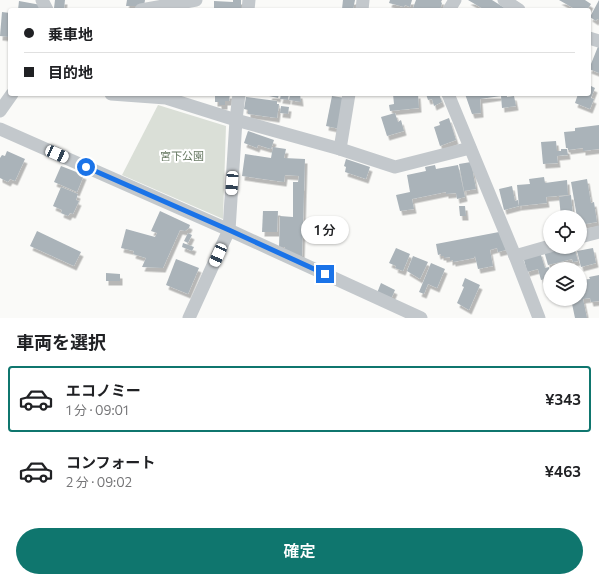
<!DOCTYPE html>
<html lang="ja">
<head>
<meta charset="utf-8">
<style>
	:root { --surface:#fff; --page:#f2f2f2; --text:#202124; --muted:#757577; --line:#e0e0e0; --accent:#0f766e }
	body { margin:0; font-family:Commissioner,"Noto Sans JP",sans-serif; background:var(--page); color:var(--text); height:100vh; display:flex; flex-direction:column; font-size:15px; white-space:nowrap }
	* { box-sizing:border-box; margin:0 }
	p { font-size:13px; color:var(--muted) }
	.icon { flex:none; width:22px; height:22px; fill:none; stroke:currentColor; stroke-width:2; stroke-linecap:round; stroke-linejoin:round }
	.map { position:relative; height:318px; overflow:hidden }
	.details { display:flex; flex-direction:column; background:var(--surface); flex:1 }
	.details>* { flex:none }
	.banner { position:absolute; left:8px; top:8px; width:583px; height:88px; border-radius:4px; box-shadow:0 1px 3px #0004; display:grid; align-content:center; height:88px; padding:0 16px; background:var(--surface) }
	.tools { position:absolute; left:543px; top:210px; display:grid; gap:8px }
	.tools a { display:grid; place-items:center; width:44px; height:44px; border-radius:50%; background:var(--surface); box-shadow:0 1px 3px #0004; font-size:20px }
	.end { position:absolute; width:18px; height:18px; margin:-9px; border:5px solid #1a73e8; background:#fff; box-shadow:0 0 0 2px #fff }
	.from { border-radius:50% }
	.bubble { position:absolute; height:28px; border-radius:14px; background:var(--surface); box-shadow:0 1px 3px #0004; font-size:13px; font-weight:600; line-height:28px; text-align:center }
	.car { position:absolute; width:12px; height:24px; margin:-12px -6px; border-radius:5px; box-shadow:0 0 3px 1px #0007; background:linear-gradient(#fff 24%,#345 0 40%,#fff 0 76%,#345 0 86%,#fff 0) }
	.banner b { display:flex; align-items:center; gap:14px; height:38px; font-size:15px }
	.banner b+b { border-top:1px solid var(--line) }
	.banner i { width:10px; height:10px; background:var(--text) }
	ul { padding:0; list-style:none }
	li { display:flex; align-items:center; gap:12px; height:66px; margin:0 8px 6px; padding:0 8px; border:2px solid transparent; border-radius:4px }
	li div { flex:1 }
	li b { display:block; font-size:15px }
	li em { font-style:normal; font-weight:600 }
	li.active { border-color:var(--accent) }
	li>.icon { width:36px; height:36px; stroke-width:1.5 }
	h2 { padding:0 16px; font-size:18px; line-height:48px }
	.cta { display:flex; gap:8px; margin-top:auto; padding:8px 16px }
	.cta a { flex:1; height:46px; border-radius:24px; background:var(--accent); color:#fff; font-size:16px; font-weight:600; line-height:46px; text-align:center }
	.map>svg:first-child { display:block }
	.green { fill:#dadfd7 }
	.building { fill:#aab3b9; filter:url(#shadow) }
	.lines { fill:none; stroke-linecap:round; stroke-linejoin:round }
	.minor { stroke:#c3c8cc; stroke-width:13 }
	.route { stroke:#1a73e8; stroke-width:5 }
	.labels { text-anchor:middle; stroke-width:4; stroke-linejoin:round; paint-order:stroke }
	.park-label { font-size:11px; fill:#687a64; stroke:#fff }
</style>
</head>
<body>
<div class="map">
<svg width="599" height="318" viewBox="0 0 599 318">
	<defs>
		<filter id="shadow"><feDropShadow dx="2.5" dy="4.5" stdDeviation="0" flood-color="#0004"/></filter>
	</defs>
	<rect width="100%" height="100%" fill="#fafaf8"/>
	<path class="green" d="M158,105l68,21 -3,93 -101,-44z"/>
	<g class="building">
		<path d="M55,0h10l-1,9 -10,-1z"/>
		<path d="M127,0h18l-1,6h-18z"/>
		<path d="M233,0h8v10h-27v-9l19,1z"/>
		<path d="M343,0h12l-2,10 -11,-1z"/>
		<path d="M390,0h22l-2,7 -5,-2 -1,2 -15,-4z"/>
		<path d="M416,0h26l-1,2 1,1 -2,7h-23l-4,-2z"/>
		<path d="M468,0h24l16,10h-23z"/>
		<path d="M559,0h26l6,4 -4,6h-14v-2z"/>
		<path d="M599,0v20l-2,-1 -1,2 -6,-4z"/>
		<path d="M19,1l22,4 -1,5h-22z"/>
		<path d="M2,12l8,1v24l-10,-1z"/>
		<path d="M599,44v29l-10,-4z"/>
		<path d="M589,85l6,3 -4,10 3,1 -4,10 -15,-6 3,-9h11z"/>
		<path d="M215,94h15l-1,7h-4v4h-6v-3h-4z"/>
		<path d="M270,94h9l-1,4 -9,-2z"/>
		<path d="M281,94h8l-1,6 -8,-1z"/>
		<path d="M290,94h10l1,8 -12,-2z"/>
		<path d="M393,94h25l1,14 -29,3 -1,-6 5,-1z"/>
		<path d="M426,94h13l3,8 -8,4 -2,-7 -4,1z"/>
		<path d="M465,94h42v3l7,-1 2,10 -14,2 -1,-12 -21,3 1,14 -9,1z"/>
		<path d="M332,96l13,2 -5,31 -14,-3z"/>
		<path d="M246,97l31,4v3h2l-2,14 -29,-4v-4l-4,-1z"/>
		<path d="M281,106l8,1 -1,7 -8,-1z"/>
		<path d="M395,113l3,9 3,-2 3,11 -17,5 -6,-19z"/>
		<path d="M449,118l7,22 -16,6 -6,-19 6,-2 -1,-3z"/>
		<path d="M599,125v24l-16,2v-3l-15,2v-2h-2l-2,-16 11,-1v-3z"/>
		<path d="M248,131l26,9 -3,9 -13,-4 -1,3 -13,-5z"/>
		<path d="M556,141l1,10h4v-2h6l1,6 -11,1 1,7 -15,1 -2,-22z"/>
		<path d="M273,147l13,2 -2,9 21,1 -3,98 -18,-8 1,-2h-6l1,-31 13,1v-35h5l1,-6 -14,-1 -1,7 -42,-6 3,-22 26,4z"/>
		<path d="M7,151l18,8 -10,22 -5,-2 -2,3 -8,-4v-20l2,-3 3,1z"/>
		<path d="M346,159l24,8 -4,12 -21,-7 1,-5 -2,-1z"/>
		<path d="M471,162l5,27 -12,2 -5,-27z"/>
		<path d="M435,165l1,4 22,-4 7,32 -8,2 -1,-6 -10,1v-2l-34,7 2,10 -14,2 -4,-16 14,-3 -3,-17 19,-4 -1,-4z"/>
		<path d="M61,166l23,9 -7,17 -23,-10z"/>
		<path d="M544,177l1,6 22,-3 1,15 -22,2 1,6 -28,3 -2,-21 13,-1 -1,-5z"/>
		<path d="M587,179l4,24 3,-1 3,20 -17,3v-8h-3l-6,-35z"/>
		<path d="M512,186l3,15 3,-1 1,6 -15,4 -5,-21z"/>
		<path d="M61,187l17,7 -2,6 3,1 -6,13 -3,-1 -2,3 -7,-3 1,-3 -9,-4z"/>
		<path d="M571,195l2,22h-12l-2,-20z"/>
		<path d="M459,206h6l1,10h-6z"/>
		<path d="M160,211l30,14 -1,3 -4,3 -5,-1 -17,38 -21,-1 4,-9 -13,-4 1,-3 -13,-3 5,-19 29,8 2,-4 -6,-2z"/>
		<path d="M263,211h15l-1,21h-15z"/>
		<path d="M37,231l44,21 -7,14 -44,-20z"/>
		<path d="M499,232l7,18 -8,2 -1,-4 -7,2 3,16 -15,3 -3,-13 -1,2 -21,4v-2l-3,1v-4l-6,1v-2h-3v-2l-3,1 -2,-11z"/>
		<path d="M188,233l4,2 -4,8 -4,-2z"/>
		<path d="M183,243l11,4 -2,4 -10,-4z"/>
		<path d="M560,247h14l4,14 -5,1 -1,-3 -24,6 -4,-14z"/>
		<path d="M396,248l14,6 -7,17 -8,-3 1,-2 -7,-3z"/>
		<path d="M593,248l3,15 -15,4 -4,-16z"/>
		<path d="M540,252l5,16 4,-1 1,4v7l-9,2 -3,-11 -11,3 -4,-16z"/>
		<path d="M413,256l15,6 -8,17 -13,-8z"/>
		<path d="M176,259l23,9 -11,26 -22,-9z"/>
		<path d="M431,263l14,6 -8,19 -9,-4 -4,10 -5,-2z"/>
		<path d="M106,273l14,1v7h-14z"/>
		<path d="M599,275v26l-8,1 -1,-4 -7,1 4,19h-12l-4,-19h9v-19l10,-1 -1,-2z"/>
		<path d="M465,278l15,7 -11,25 -12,-7 7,-16 -2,-1z"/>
		<path d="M381,283l14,7 -4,9 -14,-6z"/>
	</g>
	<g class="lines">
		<g class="minor">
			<path d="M42,0l5,10"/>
			<path d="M504,0l15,10"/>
			<path d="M141,10l55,-10"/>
			<path d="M248,10l1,-10"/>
			<path d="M362,10l1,-10"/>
			<path d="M449,10l6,-10"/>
			<path d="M589,38l10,3"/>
			<path d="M111,94l55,4 70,22 104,29 55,18 75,-19"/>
			<path d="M448,94l67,162 24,62"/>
			<path d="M0,111l12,-17"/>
			<path d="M0,129l229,101 192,88"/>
			<path d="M340,149l9,-55"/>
			<path d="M580,237l19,-5"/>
			<path d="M515,256l35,-10"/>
			<path d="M189,318l40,-88 7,-110 3,-26"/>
		</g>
	</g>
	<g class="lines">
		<path class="route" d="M86,167l143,63 96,44"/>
	</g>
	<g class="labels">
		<g class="park-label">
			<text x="182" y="160">宮下公園</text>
		</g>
	</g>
</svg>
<div class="tools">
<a><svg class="icon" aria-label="locate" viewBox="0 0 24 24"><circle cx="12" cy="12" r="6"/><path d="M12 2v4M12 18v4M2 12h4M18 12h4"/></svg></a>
<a><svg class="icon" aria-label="layers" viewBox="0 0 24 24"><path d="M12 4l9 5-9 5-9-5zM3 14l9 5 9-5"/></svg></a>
</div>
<i class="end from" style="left:86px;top:167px"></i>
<i class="end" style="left:325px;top:274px"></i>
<div class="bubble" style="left:301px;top:216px;width:48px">1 分</div>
<i class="car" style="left:57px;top:154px;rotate:114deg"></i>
<i class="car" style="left:232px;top:183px;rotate:184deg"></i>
<i class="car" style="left:218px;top:255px;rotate:204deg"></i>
<div class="banner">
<b><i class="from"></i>乗車地</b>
<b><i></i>目的地</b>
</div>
</div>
<section class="details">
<h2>車両を選択</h2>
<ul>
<li class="active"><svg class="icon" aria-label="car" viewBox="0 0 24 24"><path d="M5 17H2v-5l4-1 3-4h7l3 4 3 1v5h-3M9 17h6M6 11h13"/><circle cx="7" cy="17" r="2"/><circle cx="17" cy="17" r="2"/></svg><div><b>エコノミー</b><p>1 分 · 09:01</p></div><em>¥343</em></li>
<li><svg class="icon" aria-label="car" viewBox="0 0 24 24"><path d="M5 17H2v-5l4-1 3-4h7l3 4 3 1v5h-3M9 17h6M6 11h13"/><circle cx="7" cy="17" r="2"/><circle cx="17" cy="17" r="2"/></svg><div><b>コンフォート</b><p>2 分 · 09:02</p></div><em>¥463</em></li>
</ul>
<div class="cta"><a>確定</a></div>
</section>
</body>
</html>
